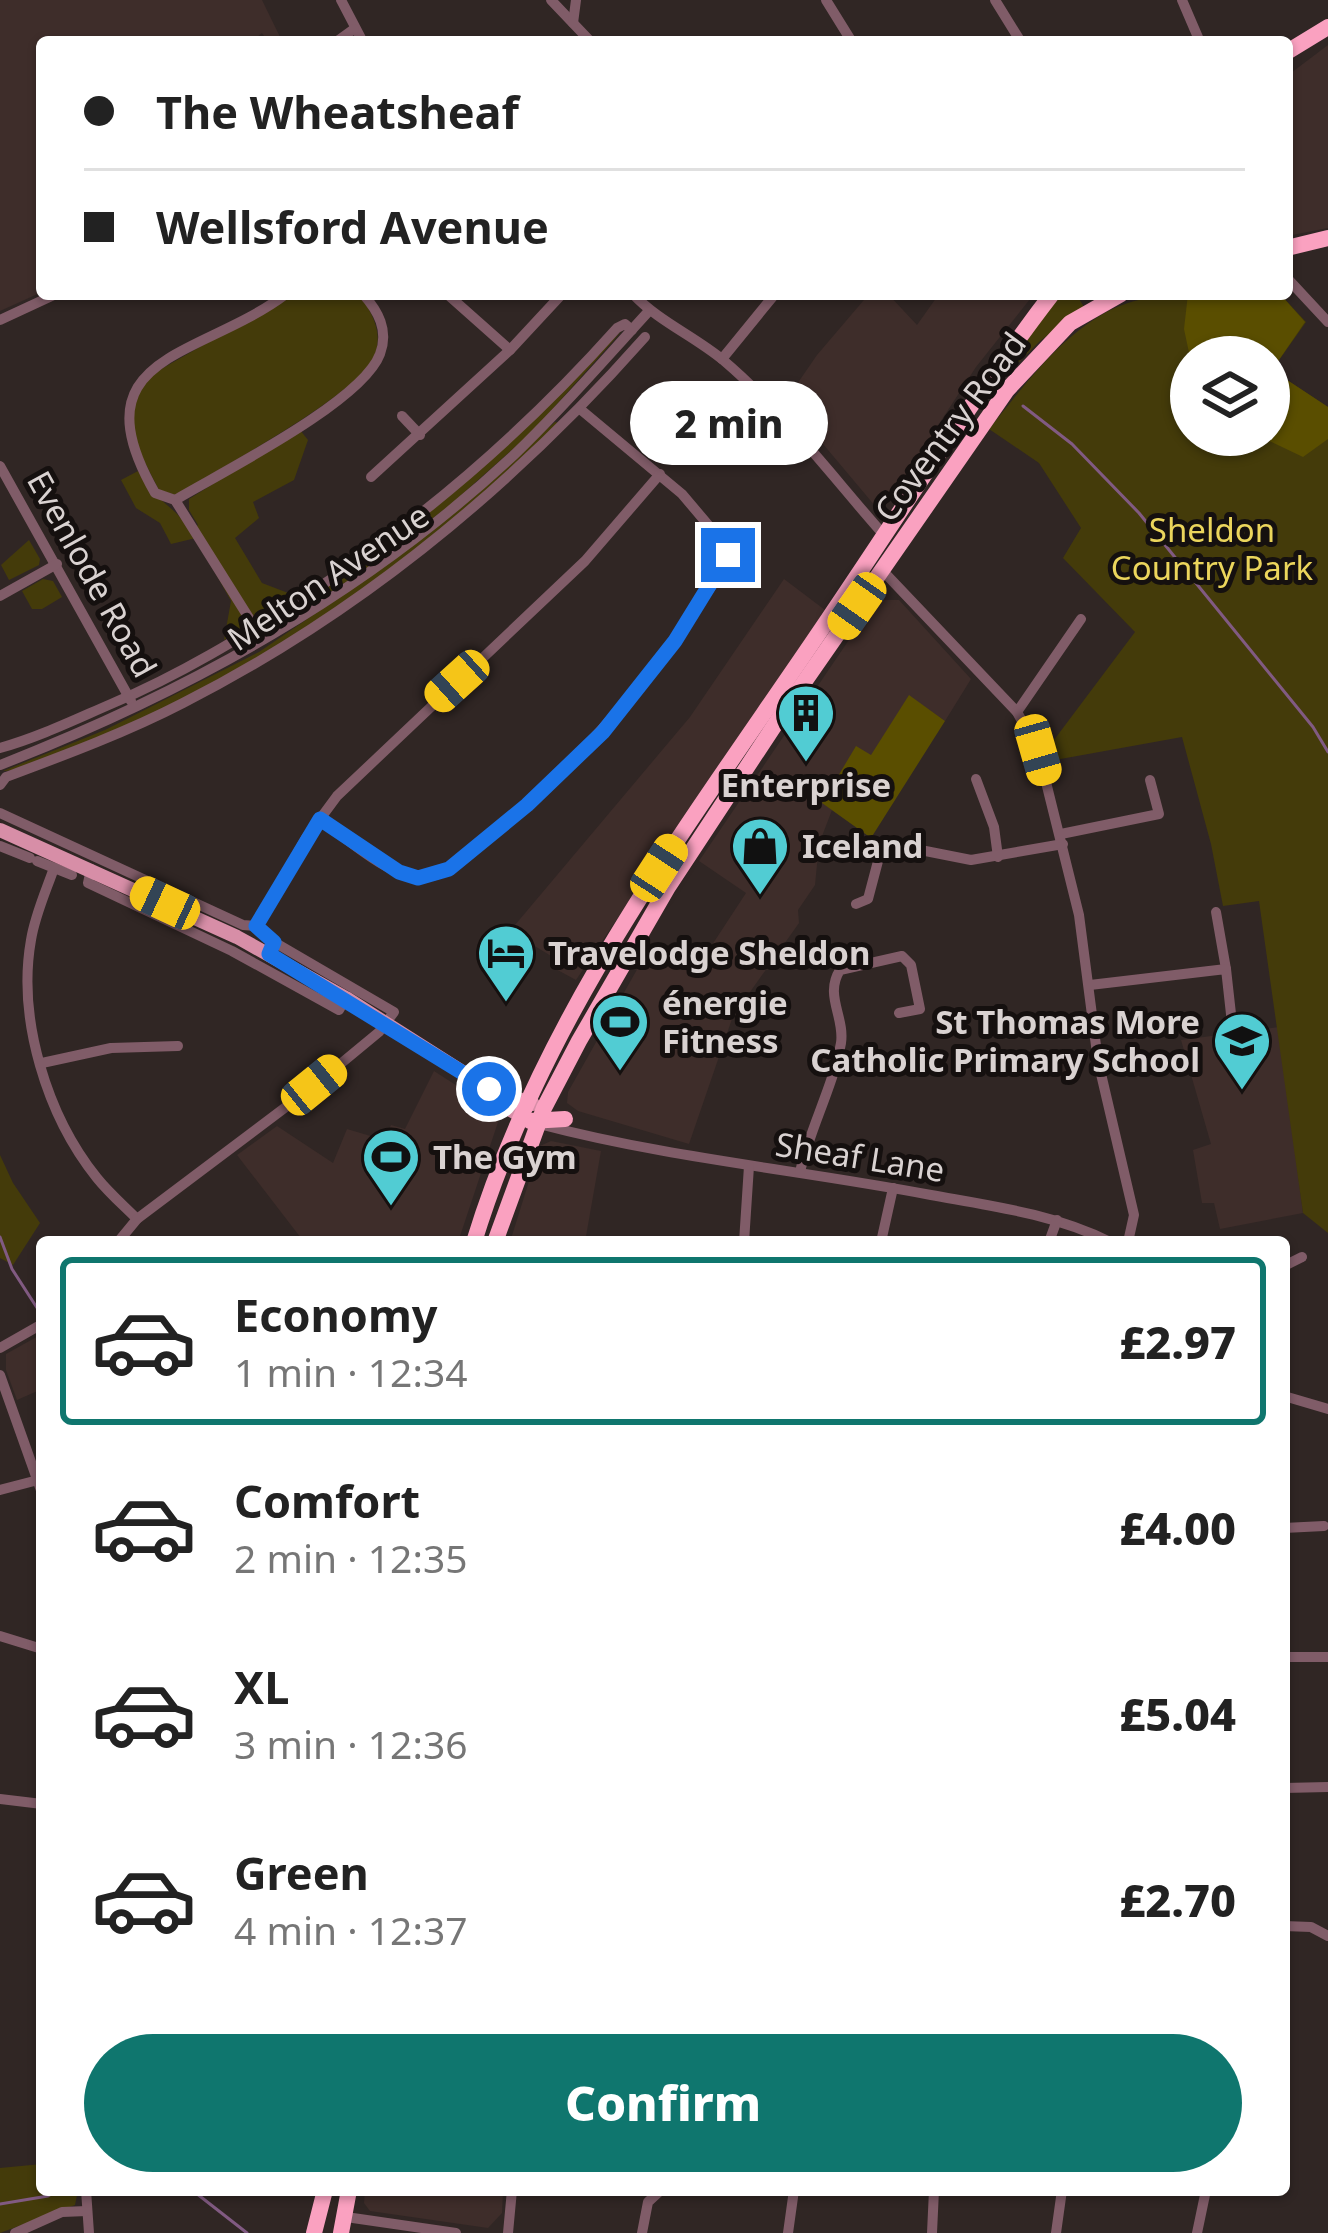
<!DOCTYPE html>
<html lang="en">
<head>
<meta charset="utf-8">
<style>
	:root { --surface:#fff; --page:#f6f6f6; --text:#222; --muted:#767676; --line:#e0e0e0; --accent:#0f766e }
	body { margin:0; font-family:"Noto Sans",sans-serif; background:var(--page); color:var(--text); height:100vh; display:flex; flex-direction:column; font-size:45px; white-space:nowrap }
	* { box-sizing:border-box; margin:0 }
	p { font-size:39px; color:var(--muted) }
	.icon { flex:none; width:66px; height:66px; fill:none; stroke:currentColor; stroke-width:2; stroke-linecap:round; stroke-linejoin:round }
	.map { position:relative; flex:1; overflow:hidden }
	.drawer { position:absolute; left:36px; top:1236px; width:1254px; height:960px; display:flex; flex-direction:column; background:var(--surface); border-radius:12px; box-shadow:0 3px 9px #0004 }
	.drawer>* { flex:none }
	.banner { position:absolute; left:36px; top:36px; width:1257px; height:264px; border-radius:12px; box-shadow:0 3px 9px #0004; display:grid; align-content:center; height:264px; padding:0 48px; background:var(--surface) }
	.controls { position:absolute; left:1170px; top:336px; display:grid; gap:24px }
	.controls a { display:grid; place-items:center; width:120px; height:120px; border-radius:50%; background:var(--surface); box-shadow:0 3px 9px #0004; font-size:60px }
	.end { position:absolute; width:54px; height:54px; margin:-27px; border:15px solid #1a73e8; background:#fff; box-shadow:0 0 0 6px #fff }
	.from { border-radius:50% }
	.bubble { position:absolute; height:84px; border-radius:42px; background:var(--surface); box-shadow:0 3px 9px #0004; font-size:39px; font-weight:800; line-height:84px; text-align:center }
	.car { position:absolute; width:36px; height:72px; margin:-36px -18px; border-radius:15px; box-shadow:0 0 9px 3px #0007; background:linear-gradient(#f5c518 24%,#345 0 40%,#f5c518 0 76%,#345 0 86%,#f5c518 0) }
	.banner b { display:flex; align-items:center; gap:42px; height:114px; font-size:45px }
	.banner b+b { border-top:3px solid var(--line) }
	.banner i { width:30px; height:30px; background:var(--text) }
	ul { padding:21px 0 0; list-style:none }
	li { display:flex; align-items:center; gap:36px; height:168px; margin:0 24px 18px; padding:0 24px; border:6px solid transparent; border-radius:12px }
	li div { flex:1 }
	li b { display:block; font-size:45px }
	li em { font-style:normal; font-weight:800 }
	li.active { border-color:var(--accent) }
	li>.icon { width:108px; height:108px; stroke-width:1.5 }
	.action { display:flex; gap:24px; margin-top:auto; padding:24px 48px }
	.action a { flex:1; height:138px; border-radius:72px; background:var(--accent); color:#fff; font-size:48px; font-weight:800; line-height:138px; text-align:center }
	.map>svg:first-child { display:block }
	.built { fill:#3e2d2a }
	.green { fill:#443b0a; fill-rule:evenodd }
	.forest { fill:#5a4e00 }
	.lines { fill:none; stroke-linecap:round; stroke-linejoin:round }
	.stream { stroke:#815a82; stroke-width:3 }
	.minor { stroke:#805c68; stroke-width:10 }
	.major { stroke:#d78ea7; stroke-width:14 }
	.highway { stroke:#faa1c0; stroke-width:16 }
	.route { stroke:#1a73e8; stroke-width:15 }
	.labels { text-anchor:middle; stroke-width:10; stroke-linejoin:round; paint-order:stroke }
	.street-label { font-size:33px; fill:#d9d2d1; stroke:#15100f }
	.park-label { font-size:33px; fill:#ebd55c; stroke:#15100f }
	.poi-label { font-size:33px; font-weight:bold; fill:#d9d2d1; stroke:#15100f; text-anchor:start }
</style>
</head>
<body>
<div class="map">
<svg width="1328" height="2233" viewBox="0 0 1328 2233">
	<rect width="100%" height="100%" fill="#302624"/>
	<g class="built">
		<path d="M0,0h262l20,41 7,-4 3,5h-24l-6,-9 -11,9h-209v250l-42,19z"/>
		<path d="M1328,45v183l-41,8v-160z"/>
		<path d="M869,294h19l29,31 22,-31h95l-58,73 -95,146 -95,-113 31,-45z"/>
		<path d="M784,579l41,31 -249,370 -24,-13 4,-8 -46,-28 180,-214z"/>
		<path d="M876,600h23l72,79 -26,42 -36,-25 -38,60 -15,-9 -33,56 9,7 -13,34 -4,41 -17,25 1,13 -66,93 -44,128 -111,-33 -11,-8 1,-11 80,-142 45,24 53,-81 -47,-32z"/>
		<path d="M1279,1027l24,186 -83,16 -6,-26h-12l-9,-53 18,-6 -30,-104z"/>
		<path d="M434,1071l56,36 8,15 -40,120h-154l-67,-87 40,-29 56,37 14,-34 37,11 7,-15 14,4z"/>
		<path d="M551,1141l50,10 -16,91h-75l30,-96z"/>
		<path d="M42,1334v55l-25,11 -11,-30v-16z"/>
		<path d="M365,2190h132l6,1 -1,22 -14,15 -118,-17 -6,-8z"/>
	</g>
	<g class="green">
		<path d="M293,294h67c12,21 23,36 15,61 -13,38 -159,115 -199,140l-17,-5c-20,-40 -42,-73 -10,-114z"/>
		<path d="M1060,294h16l8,13 -44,34 -50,50z"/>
		<path d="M1162,294h118l26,28 -34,48 56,37v826l-25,-20 -44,-312 -36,5 -12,-62 -29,-107 -127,23 -4,-16 84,-112 -72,-74 18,-30 -42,-65 -50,-34c36,-44 74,-98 128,-122 14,-6 31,-9 45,-13zM1191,357h78v78h-78z"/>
		<path d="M622,331l-90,101 -82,73 -83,64 -98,61 188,-140z"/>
		<path d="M555,422l4,1c-134,134 -300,254 -479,322 -24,9 -53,25 -77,26l102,-41 154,-78 135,-92z"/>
		<path d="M300,430l8,10 -14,40 -41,22 6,16 -24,20 27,45 34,13 -72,44 7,-39 -35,-63 -25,6 -11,-21 -24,-15 -15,-28 17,-9c15,29 35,33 52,59l8,-5 -9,-15v-11z"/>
		<path d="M29,540l11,19 -1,6 -30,15 -8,-15z"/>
		<path d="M43,579l10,2 9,16 -20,12h-10l-10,-18z"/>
		<path d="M0,1155l13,28 27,40 -27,42 -13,-7z"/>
		<path d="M42,2164v26h36l-3,15 -75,28v-65z"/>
	</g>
	<g class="forest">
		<path d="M1188,294h92l25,28 -33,48 56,37v32l-25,18 -38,-18 -20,-4h24v-78h-78v5l-7,-33z"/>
		<path d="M909,695l36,26 -74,117 -49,-35 34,-57 15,9z"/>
	</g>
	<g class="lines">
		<g class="stream">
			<path d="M1023,406l49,38 67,69 174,214 15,25"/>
			<path d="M0,1237l12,32 29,45"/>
			<path d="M192,2190l55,43"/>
			<path d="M0,2204l48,-8 10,-6"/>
		</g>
		<g class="minor">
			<path d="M341,0l22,42"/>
			<path d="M551,0l40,42"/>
			<path d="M826,0l26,42"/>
			<path d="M995,0l26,42"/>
			<path d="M1182,0l18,42"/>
			<path d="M573,23l3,-23"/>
			<path d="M336,42l18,-13"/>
			<path d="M1287,278l41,44"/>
			<path d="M447,294l63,56"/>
			<path d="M633,294c25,27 61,42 90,66 60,51 108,115 160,174"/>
			<path d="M0,320l56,-26"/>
			<path d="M722,359l53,-65"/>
			<path d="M402,416l18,19"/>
			<path d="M0,466l131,235"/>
			<path d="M371,477l139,-127 52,-56"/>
			<path d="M175,500c47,-28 187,-98 205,-146 9,-24 -2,-43 -17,-60"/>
			<path d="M882,570l135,142 21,38 41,165 19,146 36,154 -6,27"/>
			<path d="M0,596l57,-32"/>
			<path d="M259,634l-84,-134 -20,-7c-80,-140 45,-134 131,-199"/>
			<path d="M1017,712l64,-93"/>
			<path d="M0,748c39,-11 74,-28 111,-44 69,-29 131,-67 193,-107 118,-76 220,-165 313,-269l8,-4 7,6"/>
			<path d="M0,765c190,-74 367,-172 516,-312 47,-45 89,-94 132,-141"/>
			<path d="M976,779l18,48 4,30"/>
			<path d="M0,785l6,-8c59,-22 121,-45 177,-74 177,-90 331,-218 462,-366"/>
			<path d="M0,813l243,112 13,1"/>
			<path d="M320,819c28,20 67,58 103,58 27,0 50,-26 69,-42 98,-82 159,-158 229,-263l7,-17 -2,-9 -44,-52 -102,-85"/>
			<path d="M1061,834l98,-20 -9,-34"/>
			<path d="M0,846l30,12"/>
			<path d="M37,861l35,14"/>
			<path d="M54,868c-8,23 -19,47 -23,72 -14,79 16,176 66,238 12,15 27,28 40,41"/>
			<path d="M91,869l-3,14 144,68 107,59 7,-12"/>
			<path d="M856,904l12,-5 14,-53 8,-2 81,16 92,-16"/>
			<path d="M1216,912l10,57"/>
			<path d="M256,926l50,-88 31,-42 248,-235 75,-87"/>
			<path d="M1090,985l136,-16 7,63"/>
			<path d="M42,1063l69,-15 67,-2"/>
			<path d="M539,1124c129,34 261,46 392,71 61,11 123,19 179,47"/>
			<path d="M800,1172c10,-44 33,-85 41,-129 4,-26 -17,-48 -1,-73l62,-14 9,9 9,44 -21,4"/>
			<path d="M118,1242l19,-23 178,-134 64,-53 15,-20 -120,-70 -18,-16"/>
			<path d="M744,1242l5,-76"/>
			<path d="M881,1242l12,-54"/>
			<path d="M1049,1242l8,-22"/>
			<path d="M1284,1266l18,-9"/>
			<path d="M0,1348l42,-24"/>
			<path d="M0,1375l42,118"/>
			<path d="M1284,1396l44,13"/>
			<path d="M0,1490l38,-10"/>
			<path d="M1284,1528l40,-2"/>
			<path d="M0,1636l42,13"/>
			<path d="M1284,1657h44"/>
			<path d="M1284,1788l44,-1"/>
			<path d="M0,1799l42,5"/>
			<path d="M1284,1926l27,1 17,9"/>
			<path d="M86,2190l3,43"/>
			<path d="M346,2217l110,16"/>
			<path d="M15,2233l47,-21 25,-1"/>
			<path d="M508,2233l4,-43"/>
			<path d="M642,2233l6,-31 13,-12"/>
			<path d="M788,2233l6,-43"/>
			<path d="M932,2233l2,-43"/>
			<path d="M1056,2233l6,-43"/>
			<path d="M1197,2233l9,-43"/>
		</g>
		<g class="major">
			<path d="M0,830l237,107 109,61 143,91 44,15"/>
			<path d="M489,1089l10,14 27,16"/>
		</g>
		<g class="highway">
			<path d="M1287,52l41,-25"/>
			<path d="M1287,248l41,-10"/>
			<path d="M530,1121l35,-2"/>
			<path d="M474,1242c71,-233 221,-425 355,-624 74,-109 143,-220 223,-324"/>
			<path d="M495,1242l49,-134 35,-67 89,-154 114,-173 225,-324 63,-67 51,-29"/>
			<path d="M314,2233l11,-43"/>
			<path d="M341,2233l8,-43"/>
		</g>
	</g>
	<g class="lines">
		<path class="route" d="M489,1089l-220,-135 5,-12 -18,-16 64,-107 79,53 19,6 31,-9 78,-64 76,-73 72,-91 53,-86"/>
	</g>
	<defs>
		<g id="building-pin" transform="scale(3)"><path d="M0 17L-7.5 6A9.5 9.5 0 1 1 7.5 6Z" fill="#51ccd3" stroke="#15100f"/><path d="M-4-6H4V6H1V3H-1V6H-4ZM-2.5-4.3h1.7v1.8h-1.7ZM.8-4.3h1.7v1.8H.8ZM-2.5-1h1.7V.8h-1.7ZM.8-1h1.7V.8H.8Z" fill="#111"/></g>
		<g id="shop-pin" transform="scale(3)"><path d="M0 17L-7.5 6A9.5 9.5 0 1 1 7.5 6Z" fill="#51ccd3" stroke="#15100f"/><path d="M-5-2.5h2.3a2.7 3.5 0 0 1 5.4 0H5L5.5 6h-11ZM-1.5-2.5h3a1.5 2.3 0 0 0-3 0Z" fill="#111"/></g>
		<g id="hotel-pin" transform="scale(3)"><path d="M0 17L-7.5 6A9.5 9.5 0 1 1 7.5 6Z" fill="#51ccd3" stroke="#15100f"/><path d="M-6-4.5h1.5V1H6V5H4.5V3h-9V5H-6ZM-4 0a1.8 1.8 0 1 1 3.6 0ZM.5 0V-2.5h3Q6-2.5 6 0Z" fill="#111"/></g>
		<g id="stadium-pin" transform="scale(3)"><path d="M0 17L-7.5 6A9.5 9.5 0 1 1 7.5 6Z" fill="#51ccd3" stroke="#15100f"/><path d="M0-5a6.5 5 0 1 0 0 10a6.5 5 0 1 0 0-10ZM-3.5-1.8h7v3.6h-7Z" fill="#111"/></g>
		<g id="school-pin" transform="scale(3)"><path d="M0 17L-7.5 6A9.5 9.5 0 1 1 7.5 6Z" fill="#51ccd3" stroke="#15100f"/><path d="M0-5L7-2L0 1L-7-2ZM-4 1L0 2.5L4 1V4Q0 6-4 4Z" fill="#111"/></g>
	</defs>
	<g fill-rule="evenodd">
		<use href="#building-pin" x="806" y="713"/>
		<use href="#shop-pin" x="760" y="846"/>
		<use href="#hotel-pin" x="506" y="953"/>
		<use href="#stadium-pin" x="620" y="1022"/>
		<use href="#school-pin" x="1242" y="1041"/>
		<use href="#stadium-pin" x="391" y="1157"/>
	</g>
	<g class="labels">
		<g class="street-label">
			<text transform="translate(950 427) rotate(-53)" y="12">Coventry Road</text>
			<text transform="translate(92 574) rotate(61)" y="12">Evenlode Road</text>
			<text transform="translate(328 577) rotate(-34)" y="12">Melton Avenue</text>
			<text transform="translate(860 1157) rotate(9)" y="12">Sheaf Lane</text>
		</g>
		<g class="park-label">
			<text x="1212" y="542">Sheldon<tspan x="1212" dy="38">Country Park</tspan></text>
		</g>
		<g class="poi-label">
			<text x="806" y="797" text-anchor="middle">Enterprise</text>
			<text x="802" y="858">Iceland</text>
			<text x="548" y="965">Travelodge Sheldon</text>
			<text x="662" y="1015">énergie<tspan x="662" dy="38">Fitness</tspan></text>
			<text x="1200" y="1034" text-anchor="end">St Thomas More<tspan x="1200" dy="38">Catholic Primary School</tspan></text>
			<text x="433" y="1169">The Gym</text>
		</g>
	</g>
</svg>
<div class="controls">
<a><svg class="icon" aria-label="layers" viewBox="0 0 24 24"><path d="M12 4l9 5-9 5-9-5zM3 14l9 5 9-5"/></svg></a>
</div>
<i class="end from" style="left:489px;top:1089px"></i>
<i class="end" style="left:728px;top:555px"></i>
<div class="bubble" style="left:630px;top:381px;width:198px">2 min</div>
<i class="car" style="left:857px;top:606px;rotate:215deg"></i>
<i class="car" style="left:457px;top:681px;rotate:228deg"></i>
<i class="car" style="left:1038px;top:750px;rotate:164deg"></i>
<i class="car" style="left:659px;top:868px;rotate:33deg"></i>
<i class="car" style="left:165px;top:903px;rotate:295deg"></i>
<i class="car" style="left:314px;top:1085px;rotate:51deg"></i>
<div class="banner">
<b><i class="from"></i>The Wheatsheaf</b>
<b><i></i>Wellsford Avenue</b>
</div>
<section class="drawer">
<ul>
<li class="active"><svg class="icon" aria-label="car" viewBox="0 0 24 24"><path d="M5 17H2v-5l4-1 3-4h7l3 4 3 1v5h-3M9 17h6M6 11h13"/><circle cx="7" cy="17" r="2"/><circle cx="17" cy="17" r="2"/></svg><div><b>Economy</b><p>1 min · 12:34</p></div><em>£2.97</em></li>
<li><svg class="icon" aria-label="car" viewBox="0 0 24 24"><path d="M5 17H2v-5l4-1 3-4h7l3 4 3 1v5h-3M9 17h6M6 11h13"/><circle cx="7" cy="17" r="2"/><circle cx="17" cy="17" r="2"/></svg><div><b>Comfort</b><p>2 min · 12:35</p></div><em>£4.00</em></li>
<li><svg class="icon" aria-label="car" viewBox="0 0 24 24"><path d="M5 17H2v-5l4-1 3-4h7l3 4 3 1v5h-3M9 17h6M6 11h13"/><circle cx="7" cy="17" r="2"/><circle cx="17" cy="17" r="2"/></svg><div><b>XL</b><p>3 min · 12:36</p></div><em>£5.04</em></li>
<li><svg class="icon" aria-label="car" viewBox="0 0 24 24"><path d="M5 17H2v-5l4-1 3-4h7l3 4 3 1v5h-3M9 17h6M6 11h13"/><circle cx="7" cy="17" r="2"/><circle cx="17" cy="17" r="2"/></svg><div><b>Green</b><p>4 min · 12:37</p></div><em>£2.70</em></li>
</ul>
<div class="action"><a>Confirm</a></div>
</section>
</div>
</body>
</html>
